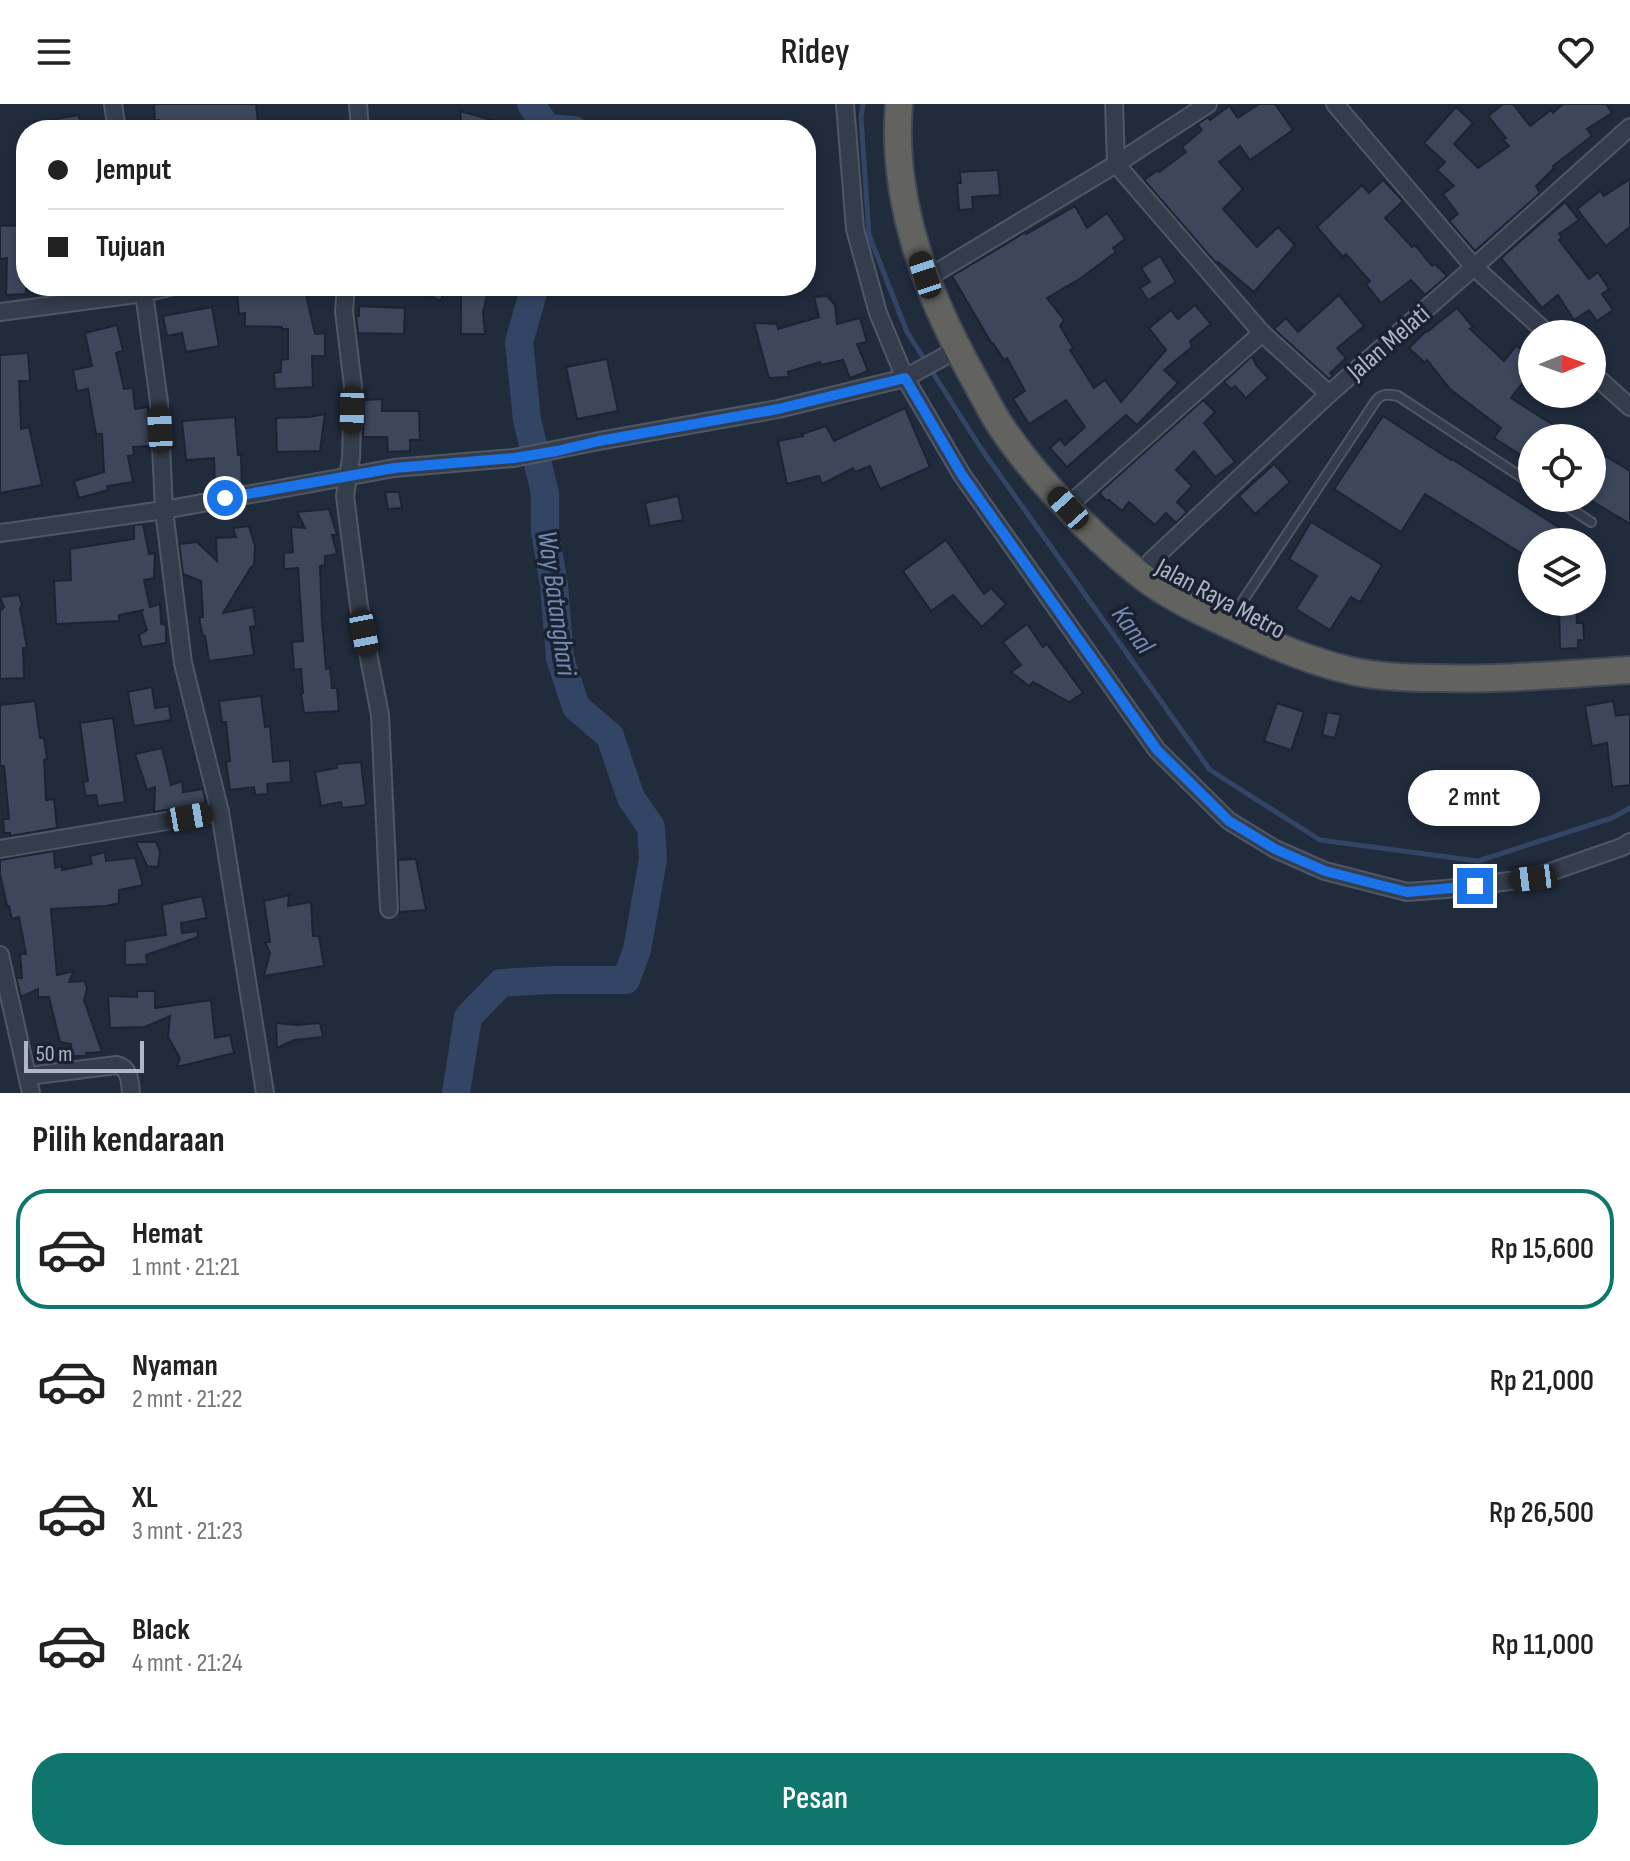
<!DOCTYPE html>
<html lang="id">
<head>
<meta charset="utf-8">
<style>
	:root { --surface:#fff; --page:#f6f6f6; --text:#222; --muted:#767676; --line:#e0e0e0; --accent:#0f766e }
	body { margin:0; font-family:"Sofia Sans Condensed",sans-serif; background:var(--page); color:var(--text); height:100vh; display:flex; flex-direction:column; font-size:30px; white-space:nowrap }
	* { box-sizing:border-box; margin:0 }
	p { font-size:26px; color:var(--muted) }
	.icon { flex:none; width:44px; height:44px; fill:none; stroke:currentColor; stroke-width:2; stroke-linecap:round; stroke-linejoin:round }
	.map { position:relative; height:989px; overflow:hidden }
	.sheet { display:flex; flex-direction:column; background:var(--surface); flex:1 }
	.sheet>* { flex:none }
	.top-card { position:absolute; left:16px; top:16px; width:800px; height:176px; border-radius:32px; box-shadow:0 4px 12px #0003; display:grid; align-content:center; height:176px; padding:0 32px; background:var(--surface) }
	.needle { width:52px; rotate:89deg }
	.controls { position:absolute; left:1518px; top:216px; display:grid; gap:16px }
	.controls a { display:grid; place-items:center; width:88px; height:88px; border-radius:50%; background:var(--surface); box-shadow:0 4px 12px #0003; font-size:40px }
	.scale { position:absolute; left:24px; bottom:20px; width:120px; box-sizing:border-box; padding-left:8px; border:4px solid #afb7c8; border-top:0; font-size:22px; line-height:28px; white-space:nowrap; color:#afb7c8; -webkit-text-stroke:6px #1a2231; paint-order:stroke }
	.end { position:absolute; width:36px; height:36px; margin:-18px; border:10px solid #1a73e8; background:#fff; box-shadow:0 0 0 4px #fff }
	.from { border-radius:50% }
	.bubble { position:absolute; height:56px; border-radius:28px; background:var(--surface); box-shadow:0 4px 12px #0003; font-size:26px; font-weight:600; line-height:56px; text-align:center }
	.car { position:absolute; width:24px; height:48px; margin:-24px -12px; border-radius:10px; box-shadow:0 0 6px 2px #0007; background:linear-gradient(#222 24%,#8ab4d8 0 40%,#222 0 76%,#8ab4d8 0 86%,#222 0) }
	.top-card b { display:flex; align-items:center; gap:28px; height:76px; font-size:30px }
	.top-card b+b { border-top:2px solid var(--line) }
	.top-card i { width:20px; height:20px; background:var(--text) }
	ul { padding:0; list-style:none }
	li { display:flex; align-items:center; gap:24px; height:120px; margin:0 16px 12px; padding:0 16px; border:4px solid transparent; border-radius:32px }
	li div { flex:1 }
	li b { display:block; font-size:30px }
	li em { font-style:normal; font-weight:600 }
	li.on { border-color:var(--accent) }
	li>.icon { width:72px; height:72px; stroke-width:1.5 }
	h2 { padding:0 32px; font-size:36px; line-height:96px }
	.primary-button { display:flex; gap:16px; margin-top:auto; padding:16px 32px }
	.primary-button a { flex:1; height:92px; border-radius:32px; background:var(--accent); color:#fff; font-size:32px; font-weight:600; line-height:92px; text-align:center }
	header { display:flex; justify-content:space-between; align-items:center; height:104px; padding:0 32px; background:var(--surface); font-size:36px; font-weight:600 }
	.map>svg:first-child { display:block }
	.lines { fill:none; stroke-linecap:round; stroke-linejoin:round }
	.stream { stroke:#334565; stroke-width:5 }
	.river { stroke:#334565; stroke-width:28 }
	.building { fill:#3c475c; stroke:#1c2433; stroke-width:2 }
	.service-casing { stroke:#4f5767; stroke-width:12 }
	.minor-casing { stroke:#4f5767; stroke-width:20 }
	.trunk-casing { stroke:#3f4757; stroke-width:30 }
	.service { stroke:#343d4c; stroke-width:8 }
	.minor { stroke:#343d4c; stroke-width:16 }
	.trunk { stroke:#62625e; stroke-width:26 }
	.route { stroke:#1a73e8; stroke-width:10 }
	.labels { text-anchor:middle; stroke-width:7; stroke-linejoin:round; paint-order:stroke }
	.street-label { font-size:26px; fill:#afb7c8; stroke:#1a2231 }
	.water-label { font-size:28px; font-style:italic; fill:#758cb2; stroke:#1a2231 }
</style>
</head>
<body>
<header><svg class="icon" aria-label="menu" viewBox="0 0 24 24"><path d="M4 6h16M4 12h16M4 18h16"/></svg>Ridey<svg class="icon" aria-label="heart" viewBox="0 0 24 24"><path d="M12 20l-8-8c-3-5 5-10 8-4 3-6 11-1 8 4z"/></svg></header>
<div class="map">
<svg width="1630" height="989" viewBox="0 0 1630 989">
	<rect width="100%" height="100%" fill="#202b3c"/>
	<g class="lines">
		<path class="stream" d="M863,0l-2,13 8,118 38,97 75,118 228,320 110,70 158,21 134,-43 18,-10"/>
		<g class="river">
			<path d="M531,0l16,24 27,2"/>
			<path d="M456,989l12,-76 33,-34 52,-3h73l11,-30 16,-91 -2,-32 -20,-29 -21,-62 -34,-29 -16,-49 -6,-73 -9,-53v-39l-18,-73 -8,-78 16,-56"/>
		</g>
	</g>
	<g class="building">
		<path d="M154,0h102l2,18h-32v8h-61l-6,-10 -4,1z"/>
		<path d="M1259,0h16l18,26 -43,30 -10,-14 -21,16 24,27 -20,20 34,38 21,-20 17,18 -41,47 -36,-30 -2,1 -72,-83 14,-10 1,2 27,-20 -4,-5 20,-17 -5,-6 4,-2 7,-5 2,3 19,-14 9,12z"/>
		<path d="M1503,0h10l17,22 21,-16 2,3 10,-9h43l6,9 -25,16 5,7 -39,30 1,2 -18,18 4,7 -65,58 -26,-30 9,-7 -15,-20 11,-8 -17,-16 8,-8 -21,-19 32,-36 17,16 -19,21 24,24 31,-22 -6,-6 3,-2 -18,-22z"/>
		<path d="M460,7l53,15v4h-51z"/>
		<path d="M78,11l7,15h-50l-1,-7z"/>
		<path d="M998,66l2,25 -28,2 1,12 -14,1 -2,-27h4l-1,-11z"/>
		<path d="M1630,75v48l-24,19 -29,-37 23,-18 4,5z"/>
		<path d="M1383,76l20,21 -18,17 27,29 3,-2 17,21 3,-2 12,12 -22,19 -14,-15 -30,23 -15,-19 4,-3 -24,-27 -3,3 -26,-30 45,-42 7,8z"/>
		<path d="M1565,98l14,18 -20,14 3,3 -3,3 30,39 9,-7 11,17 -7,5 11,16 -16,11 -8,-11 -15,10 -16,-25 -16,13 -41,-50z"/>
		<path d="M1075,102l12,22 20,-15 18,26 -12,9 3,4 -35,26 -34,20 17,22 -4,6 13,22 -3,2 24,38 11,-8 16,22 45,-52 -17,-22 22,-18 7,9 17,-14 16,19 -21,17 2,6 -28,23 14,13 -41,42 -11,-10 -59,52 -17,-19 10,-9 5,6 20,-18 -19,-27 -37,24 -16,-25 12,-8 -18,-33 -3,2 -11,-17 -1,1 -40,-68 59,-35 14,-9 1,2z"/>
		<path d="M26,121v69l-20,1 1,-37 -7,1v-33z"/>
		<path d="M1160,152l16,26 -28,18 -8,-12 10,-6 -9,-14z"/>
		<path d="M266,182h38l11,48 10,-1v23h-13l1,31 -38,2 -1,-16 7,-1v-12l7,-1v-30h-6v-2l-37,-1v-13l-6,1 -2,-23z"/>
		<path d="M412,182h36l-8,15z"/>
		<path d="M461,182h28l-6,27 2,21h-24z"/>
		<path d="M1339,191l25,31 -27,22 9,10 -16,15 3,3 -4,3 -55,-50 12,-11 12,14z"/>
		<path d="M827,192l8,9 2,19 23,-6 7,24 -10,2 11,27 -18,7 -7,-18 -22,5 -1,-3 -32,10 1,5 -20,1 -15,-55 23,1 1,5 41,-12 -5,-20z"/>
		<path d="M359,202l46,2 -1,26 -46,-1 -2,-17h3z"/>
		<path d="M212,203l7,39 -33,6 -4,-19 -15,3 -4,-20z"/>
		<path d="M1457,204l16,19 -3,2 34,32 12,-15 16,10v15l-21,27 63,40h-42v24l-38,-24 7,-10 -51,-39 -23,-29 -2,3 -16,-15 17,-17 1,1z"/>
		<path d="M117,221l6,26 -7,2 8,36 9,-1 2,21 13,-2 2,39 -17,1 1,8 -6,1 5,26 -26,4 1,4 -29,8 -5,-17 30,-9 -2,-38h-6l-8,-45 -11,2 -4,-21 19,-4 -7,-33z"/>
		<path d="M28,249l2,28h-11l2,48 8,-2 13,58 -42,8v-138z"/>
		<path d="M1252,252l4,9 12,13 -22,20 -11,-12 -4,3 -7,-7z"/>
		<path d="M607,255l11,52 -41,8 -11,-52z"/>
		<path d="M382,295v12h37l1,29h-10v11l-22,1 -1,-15h-24l1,-37z"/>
		<path d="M1203,296l12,12 -11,11 31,39 -20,15 -21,-26 -18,19 16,16 -15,16 10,10 -11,11 -10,-10 -11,12 -26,-23 -7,9 -13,-11 -2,1 -8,-8z"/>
		<path d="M905,304l25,59 -50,22 -10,-23 -15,6 -2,-4 -31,16 -3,-8 -32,8 -9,-43 25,-5 -1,-2 24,-8 8,15z"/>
		<path d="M325,310l-5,37 -43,1 -1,-34 33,-1z"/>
		<path d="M1383,312l68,44 1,-1 130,83h-50v18l-107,-66 -24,38 -67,-43z"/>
		<path d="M235,313l3,38h3l1,30 -27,3 -1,-30 -28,2 -4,-39z"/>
		<path d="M1592,344l38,23v53l-38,-23z"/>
		<path d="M1274,360l16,18 -35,32 -16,-18z"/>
		<path d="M385,388h14l3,16 -14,1z"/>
		<path d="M678,392l5,24 -33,6 -5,-23z"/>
		<path d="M329,405l8,26h-5l5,19 -12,2v9l-5,1 2,55 4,48 4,-1 2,20h5l2,23 -35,2 -3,-20h2l-2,-24 -7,1 -2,-28 11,-1 -5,-73 -14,1v-16l9,-1 -2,-25 14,1 -8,-16z"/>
		<path d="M1311,418l71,43 -22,37 -9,-5 -21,33 -34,-21 21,-33 -28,-17z"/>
		<path d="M143,420l6,30 6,-1 -1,25 -10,2 6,27 10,-3 1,20 5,1v18l-24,4 -3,-12 8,-5 -6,-19 3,-1 -25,5v6l-63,3 -2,-43 17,-1 -1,-31 64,-10v-14z"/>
		<path d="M249,422l6,20 -1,20 -3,1 -28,46 30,-6 3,19 -6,1 4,28 -45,6 -4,-25 -2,1 -4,-19 4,-1 -2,-36 -18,-7 -4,-30 18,-2 20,19 -1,-23 20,-1 -3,-9z"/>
		<path d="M946,436l38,54 7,-6 15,16 -24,23 -29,-32 -22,16 -28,-40z"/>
		<path d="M19,491l3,10 -2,4 7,39h-4l1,30 -24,1v-68l4,-4 -4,-10z"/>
		<path d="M1559,498h17l1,21h6l1,17h-6v8l-18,1z"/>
		<path d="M1027,520l16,23 4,-3 36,49 -14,9 -36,-20 -4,4 -18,-14 10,-7 -18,-23z"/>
		<path d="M152,583l3,21 14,-2 2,14 -37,6 -6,-34z"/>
		<path d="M261,592l4,31 5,-1 3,36 17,-2 1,22 -24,2 1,10 -13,1 -1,-8 -24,3 -4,-28 4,-1 -4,-39h-4l-3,-21z"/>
		<path d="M35,597l5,37h4l3,21 -3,1 2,40 8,-1 3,29 -47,8v-3h-6l-1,-14h6l-5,-53h-4v-61z"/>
		<path d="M1613,597l3,15 14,-2v71l-18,2 -5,-44 -15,3 -7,-40z"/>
		<path d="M1277,599l27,9 -13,38 -27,-9z"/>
		<path d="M1327,608l14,3 -6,23 -13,-3z"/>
		<path d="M113,614l12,84 -27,4 -2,-11 -10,1 -3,-14 5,-1 -8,-58z"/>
		<path d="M162,644l9,37 11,-4 1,11 20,-3 3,14 -52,9 1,-25 -8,3 -12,-36z"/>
		<path d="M361,658l5,43 -24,3 -1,-6 -20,4 -6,-34 22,-4v-4z"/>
		<path d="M136,738h20l4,10 -2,15 -11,-1z"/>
		<path d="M54,747l1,17 7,-2v4l30,-6 -2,-8 15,-4 1,9 29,-3 8,27 -24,5v13l-13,3 -55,3 6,66 17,-4 -5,11 16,-1 2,8 -3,11 18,52 -16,1 1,3h-15l-1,-12 -11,-2 -11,-45h-11v-8l-17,8 -5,-19h6l-2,-24h6l-7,-37 -7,2 -3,-13h-2l-7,-32v-14z"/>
		<path d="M416,755l10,51 -27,2 -1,-52z"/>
		<path d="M289,791l-1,11 23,-4 2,34h6l5,30 -60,10 6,-23 -5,-11h5l-6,-41z"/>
		<path d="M202,792l5,22 -26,5 1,10 15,-2 1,6 -52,18 1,9 -22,1v-24l41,-6 -4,-30z"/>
		<path d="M137,887h18v17l56,-8 4,38 15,-3 4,18 -57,14 3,-9 -12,-21 2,-21 -25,11 -35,1 -2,-32 29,1z"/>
		<path d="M276,919l20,2 24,-2 3,14 -29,3 -17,8z"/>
	</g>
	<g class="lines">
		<g class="service-casing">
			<g id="service">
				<path d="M1554,394l37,24"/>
				<path d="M1236,507l139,-209c6,-9 13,-8 23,-6l134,88"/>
			</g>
		</g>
		<g class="minor-casing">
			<g id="minor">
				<path d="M113,0l4,26"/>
				<path d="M358,0l2,26"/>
				<path d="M845,0l10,125 23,84 27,65 57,97 195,275 72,71 46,28 50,22 82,21 39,-3 87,-11 89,-31 8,-5"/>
				<path d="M1114,0l2,60 146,169 67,61"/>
				<path d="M1335,0l139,163 74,67"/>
				<path d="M939,167l177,-107 92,-60"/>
				<path d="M143,182l16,116 5,108 19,153 37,149 45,281"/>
				<path d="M346,182l-2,25 9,75 -2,72 -6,38 14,110 21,109 9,194"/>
				<path d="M0,208l144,-19 30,-7"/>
				<path d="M1592,269l38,34"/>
				<path d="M1078,393l184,-164"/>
				<path d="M0,429l164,-23 230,-42 120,-10 85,-17 179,-32 127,-31 53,-29"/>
				<path d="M1151,457l178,-167 145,-127 156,-140"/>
				<path d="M0,745l220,-37"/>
				<path d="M0,851l31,138"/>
				<path d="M28,972l89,-11c13,3 13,17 14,28"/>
			</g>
		</g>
		<g class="trunk-casing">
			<path id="trunk" d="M899,0c-8,97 27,188 73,271 9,16 17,32 26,47 36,55 90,110 140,151 30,24 66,40 100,56 37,17 74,33 114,42 27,6 57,7 84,7 65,2 130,-4 194,-8"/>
		</g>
		<use href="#service" class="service"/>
		<use href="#minor" class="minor"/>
		<use href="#trunk" class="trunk"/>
	</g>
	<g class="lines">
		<path class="route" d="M225,394l169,-30 120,-10 43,-7 42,-10 179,-32 127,-31 57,97 195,275 72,71 46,28 50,22 82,21 68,-6"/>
	</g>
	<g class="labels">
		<g class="street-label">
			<text transform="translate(1388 238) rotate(-41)" y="9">Jalan Melati</text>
			<text transform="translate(1221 494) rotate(28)" y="9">Jalan Raya Metro</text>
		</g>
		<g class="water-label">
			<text transform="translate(558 499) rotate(82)" y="10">Way Batanghari</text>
			<text transform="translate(1134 525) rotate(54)" y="10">Kanal</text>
		</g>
	</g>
</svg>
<div class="controls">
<a><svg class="needle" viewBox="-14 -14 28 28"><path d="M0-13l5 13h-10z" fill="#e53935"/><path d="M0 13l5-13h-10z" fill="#767676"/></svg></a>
<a><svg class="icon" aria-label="locate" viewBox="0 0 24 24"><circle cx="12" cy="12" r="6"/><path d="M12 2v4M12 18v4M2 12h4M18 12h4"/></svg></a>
<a><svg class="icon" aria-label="layers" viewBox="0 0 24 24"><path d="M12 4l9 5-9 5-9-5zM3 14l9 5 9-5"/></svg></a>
</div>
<div class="scale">50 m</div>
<i class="end from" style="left:225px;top:394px"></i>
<i class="end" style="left:1475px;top:782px"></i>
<div class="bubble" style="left:1408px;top:666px;width:132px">2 mnt</div>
<i class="car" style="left:925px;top:171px;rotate:342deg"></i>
<i class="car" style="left:352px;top:306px;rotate:181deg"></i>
<i class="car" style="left:160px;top:325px;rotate:357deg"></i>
<i class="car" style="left:1068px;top:404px;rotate:318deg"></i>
<i class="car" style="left:364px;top:529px;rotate:169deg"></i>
<i class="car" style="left:189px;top:713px;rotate:80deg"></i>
<i class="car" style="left:1533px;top:774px;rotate:263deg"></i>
<div class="top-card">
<b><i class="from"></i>Jemput</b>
<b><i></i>Tujuan</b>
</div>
</div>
<section class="sheet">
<h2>Pilih kendaraan</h2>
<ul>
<li class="on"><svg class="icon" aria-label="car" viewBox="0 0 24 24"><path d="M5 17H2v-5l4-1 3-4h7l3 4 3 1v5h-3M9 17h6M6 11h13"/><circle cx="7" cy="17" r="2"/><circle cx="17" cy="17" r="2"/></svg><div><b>Hemat</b><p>1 mnt · 21:21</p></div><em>Rp 15,600</em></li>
<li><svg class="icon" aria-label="car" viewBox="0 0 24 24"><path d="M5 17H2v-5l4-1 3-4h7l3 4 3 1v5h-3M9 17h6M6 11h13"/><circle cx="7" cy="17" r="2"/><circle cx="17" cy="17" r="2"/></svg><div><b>Nyaman</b><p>2 mnt · 21:22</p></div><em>Rp 21,000</em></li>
<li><svg class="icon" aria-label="car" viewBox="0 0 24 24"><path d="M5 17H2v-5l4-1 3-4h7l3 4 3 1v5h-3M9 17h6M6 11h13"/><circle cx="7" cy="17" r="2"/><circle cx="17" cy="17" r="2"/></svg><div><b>XL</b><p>3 mnt · 21:23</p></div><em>Rp 26,500</em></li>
<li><svg class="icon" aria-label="car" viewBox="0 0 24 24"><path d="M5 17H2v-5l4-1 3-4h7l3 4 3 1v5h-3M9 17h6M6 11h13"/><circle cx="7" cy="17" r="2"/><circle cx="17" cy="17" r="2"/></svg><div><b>Black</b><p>4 mnt · 21:24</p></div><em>Rp 11,000</em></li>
</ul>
<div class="primary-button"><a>Pesan</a></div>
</section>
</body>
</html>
